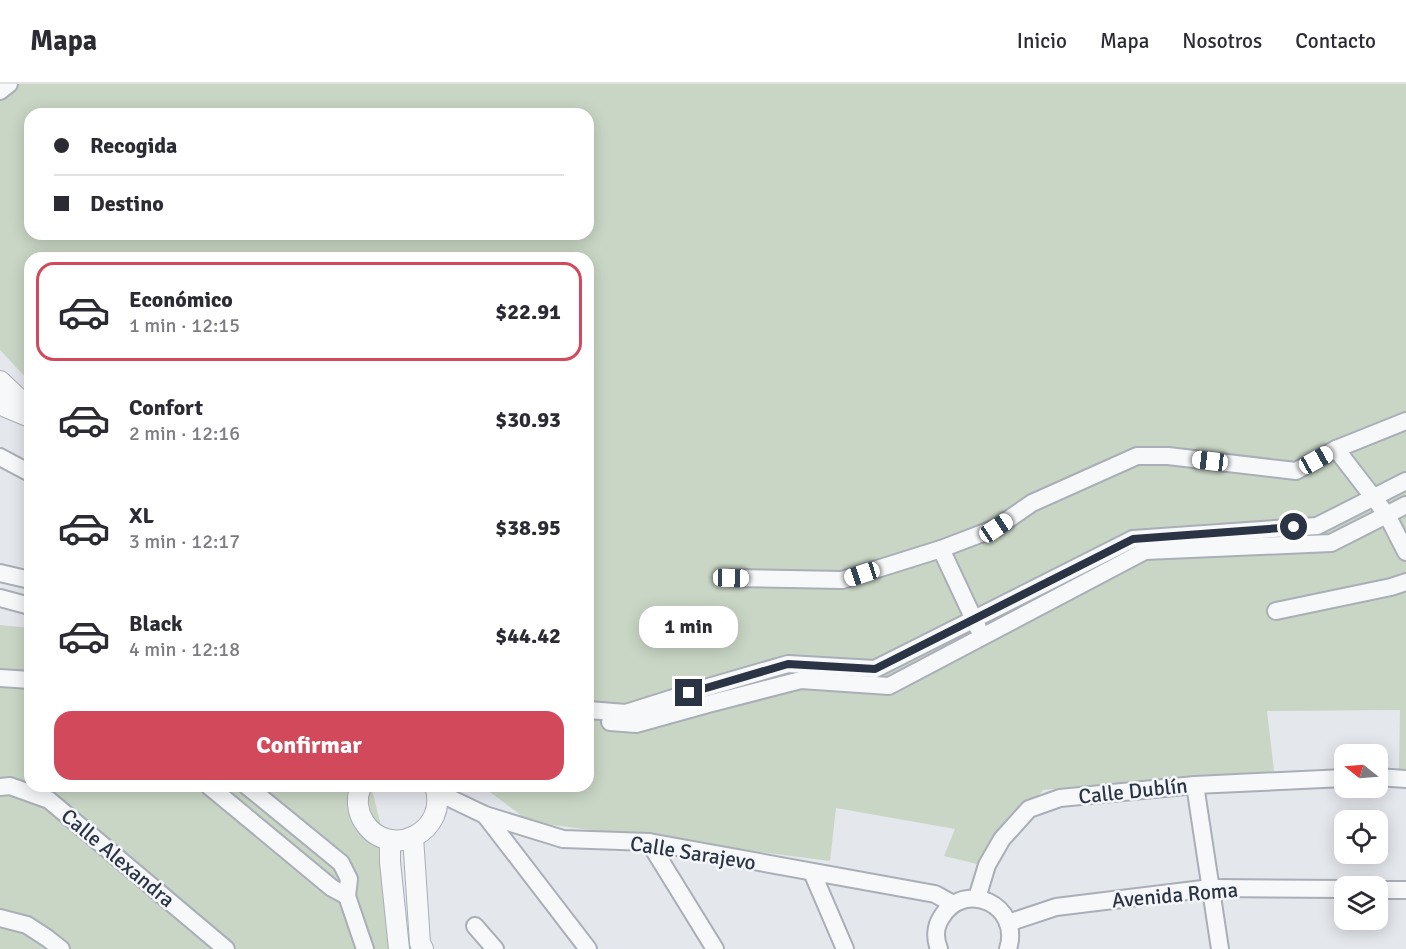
<!DOCTYPE html>
<html lang="es">
<head>
<meta charset="utf-8">
<style>
	:root { --surface:#fff; --page:#f7f7f7; --text:#2b2b33; --muted:#7c7c81; --line:#e1e1e2; --accent:#d1495b }
	body { margin:0; font-family:Signika,sans-serif; background:var(--page); color:var(--text); height:100vh; display:flex; flex-direction:column; font-size:22px; white-space:nowrap }
	* { box-sizing:border-box; margin:0 }
	p { font-size:20px; color:var(--muted) }
	.icon { flex:none; width:33px; height:33px; fill:none; stroke:currentColor; stroke-width:2; stroke-linecap:round; stroke-linejoin:round }
	.map { position:relative; flex:1; overflow:hidden }
	.side { position:absolute; left:24px; top:168px; width:570px; height:540px; display:flex; flex-direction:column; background:var(--surface); border-radius:18px; box-shadow:0 3px 15px #0003 }
	.side>* { flex:none }
	.banner { position:absolute; left:24px; top:24px; width:570px; height:132px; border-radius:18px; box-shadow:0 3px 15px #0003; display:grid; align-content:center; height:132px; padding:0 30px; background:var(--surface) }
	.needle { width:39px; rotate:287deg }
	.buttons { position:absolute; left:1334px; top:660px; display:grid; gap:12px }
	.buttons a { display:grid; place-items:center; width:54px; height:54px; border-radius:12px; background:var(--surface); box-shadow:0 3px 15px #0003; font-size:30px }
	.end { position:absolute; width:27px; height:27px; margin:-14px; border:8px solid #2b3445; background:#fff; box-shadow:0 0 0 3px #fff }
	.from { border-radius:50% }
	.bubble { position:absolute; height:42px; border-radius:18px; background:var(--surface); box-shadow:0 3px 15px #0003; font-size:20px; font-weight:700; line-height:42px; text-align:center }
	.car { position:absolute; width:18px; height:36px; margin:-18px -9px; border-radius:8px; box-shadow:0 0 4px 2px #0007; background:linear-gradient(#fff 24%,#345 0 40%,#fff 0 76%,#345 0 86%,#fff 0) }
	.banner b { display:flex; align-items:center; gap:21px; height:57px; font-size:22px }
	.banner b+b { border-top:2px solid var(--line) }
	.banner i { width:15px; height:15px; background:var(--text) }
	ul { padding:10px 0 0; list-style:none }
	li { display:flex; align-items:center; gap:18px; height:99px; margin:0 12px 9px; padding:0 18px; border:3px solid transparent; border-radius:18px }
	li div { flex:1 }
	li b { display:block; font-size:22px }
	li em { font-style:normal; font-weight:700 }
	li.current { border-color:var(--accent) }
	li>.icon { width:54px; height:54px; stroke-width:1.5 }
	.action { display:flex; gap:12px; margin-top:auto; padding:12px 30px }
	.action a { flex:1; height:69px; border-radius:18px; background:var(--accent); color:#fff; font-size:24px; font-weight:700; line-height:69px; text-align:center }
	header { display:flex; align-items:center; gap:36px; box-sizing:border-box; height:84px; padding:0 30px; background:var(--surface); border-bottom:2px solid var(--line) }
	header strong { font-size:28px }
	nav { display:flex; gap:33px; margin-inline-start:auto; font-size:21px }
	.map>svg:first-child { display:block }
	.green { fill:#c9d6c5; fill-rule:evenodd }
	.lines { fill:none; stroke-linecap:round; stroke-linejoin:round }
	.minor-casing { stroke:#a9aeb7; stroke-width:20 }
	.tertiary-casing { stroke:#a9aeb7; stroke-width:22 }
	.minor { stroke:#f7f8fa; stroke-width:16 }
	.tertiary { stroke:#f7f8fa; stroke-width:20 }
	.route { stroke:#2b3445; stroke-width:8 }
	.labels { text-anchor:middle; stroke-width:5; stroke-linejoin:round; paint-order:stroke }
	.street-label { font-size:21px; fill:#2b3445; stroke:#f4f6f9 }
</style>
</head>
<body>
<header>
<strong>Mapa</strong>
<nav><a>Inicio</a><a>Mapa</a><a>Nosotros</a><a>Contacto</a></nav>
</header>
<div class="map">
<svg width="1406" height="865" viewBox="0 0 1406 865">
	<rect width="100%" height="100%" fill="#e4e7ec"/>
	<g class="green">
		<path d="M0,0h1406v687h-7l1,-61 -133,1 7,60 -231,19 -58,76 -41,-10 11,-27 -119,-21 -6,53 -300,-39 -48,-36h106v-528h-558v124l-30,-32zM30,30h558v120h-558z"/>
		<path d="M0,541l30,3v158h341l41,163h-412z"/>
	</g>
	<g class="lines">
		<g class="minor-casing">
			<g id="minor">
				<path d="M0,7l9,-7"/>
				<path d="M1336,365l51,66 19,37"/>
				<path d="M0,373l30,16"/>
				<path d="M941,465l37,79"/>
				<path d="M0,489l30,7"/>
				<path d="M731,494l111,2 99,-31 55,-21 36,-25 105,-47h31l128,15 40,-22 70,-28"/>
				<path d="M0,514l30,8"/>
				<path d="M1276,527l115,-24 15,-5"/>
				<path d="M0,594l30,2"/>
				<path d="M588,626l38,3 79,-25 83,-24 87,5 258,-130 184,-13 89,-45"/>
				<path d="M610,638l26,2 72,-20 93,-24 88,6 256,-135 186,-8 75,-38"/>
				<path d="M1377,693l29,2"/>
				<path d="M1195,701l25,164"/>
				<path d="M209,702l123,102 15,8"/>
				<path d="M247,702l94,77 8,16 -2,17 18,53"/>
				<path d="M0,703l10,-1 39,14 177,149"/>
				<path d="M437,708l48,23 78,24 86,3 286,52 18,10"/>
				<path d="M485,731l103,134"/>
				<path d="M649,758l66,107"/>
				<path d="M812,788l33,77"/>
				<path d="M1377,806h29"/>
				<path d="M977,814l10,-33 15,-26 27,-30 31,-11 135,-13 149,-7"/>
				<path d="M0,834l27,7 20,13 14,11"/>
				<path d="M1008,839l48,-16 155,-19 133,1"/>
				<path d="M475,842l20,23"/>
				<path d="M939,865c-4,-10 -4,-22 2,-31 23,-40 81,-13 67,31"/>
			</g>
		</g>
		<g class="tertiary-casing">
			<g id="tertiary">
				<path d="M0,297l18,17 12,5"/>
				<path d="M0,318l6,5 24,10"/>
				<path d="M361,702c-5,12 -4,25 3,36 26,40 86,9 71,-36"/>
				<path d="M413,753l7,106 3,6"/>
				<path d="M390,756v22l9,87"/>
			</g>
		</g>
		<use href="#minor" class="minor"/>
		<use href="#tertiary" class="tertiary"/>
	</g>
	<g class="lines">
		<path class="route" d="M689,609l99,-29 87,5 258,-130 161,-12"/>
	</g>
	<g class="labels">
		<g class="street-label">
			<text transform="translate(1133 707) rotate(-6)" y="7">Calle Dublín</text>
			<text transform="translate(693 769) rotate(9)" y="7">Calle Sarajevo</text>
			<text transform="translate(118 774) rotate(40)" y="7">Calle Alexandra</text>
			<text transform="translate(1175 811) rotate(-5)" y="7">Avenida Roma</text>
		</g>
	</g>
</svg>
<div class="buttons">
<a><svg class="needle" viewBox="-14 -14 28 28"><path d="M0-13l5 13h-10z" fill="#e53935"/><path d="M0 13l5-13h-10z" fill="#7c7c81"/></svg></a>
<a><svg class="icon" aria-label="locate" viewBox="0 0 24 24"><circle cx="12" cy="12" r="6"/><path d="M12 2v4M12 18v4M2 12h4M18 12h4"/></svg></a>
<a><svg class="icon" aria-label="layers" viewBox="0 0 24 24"><path d="M12 4l9 5-9 5-9-5zM3 14l9 5 9-5"/></svg></a>
</div>
<i class="end from" style="left:1294px;top:443px"></i>
<i class="end" style="left:689px;top:609px"></i>
<div class="bubble" style="left:639px;top:522px;width:99px">1 min</div>
<i class="car" style="left:1316px;top:376px;rotate:61deg"></i>
<i class="car" style="left:1210px;top:377px;rotate:277deg"></i>
<i class="car" style="left:996px;top:444px;rotate:56deg"></i>
<i class="car" style="left:862px;top:490px;rotate:252deg"></i>
<i class="car" style="left:731px;top:494px;rotate:91deg"></i>
<div class="banner">
<b><i class="from"></i>Recogida</b>
<b><i></i>Destino</b>
</div>
<section class="side">
<ul>
<li class="current"><svg class="icon" aria-label="car" viewBox="0 0 24 24"><path d="M5 17H2v-5l4-1 3-4h7l3 4 3 1v5h-3M9 17h6M6 11h13"/><circle cx="7" cy="17" r="2"/><circle cx="17" cy="17" r="2"/></svg><div><b>Económico</b><p>1 min · 12:15</p></div><em>$22.91</em></li>
<li><svg class="icon" aria-label="car" viewBox="0 0 24 24"><path d="M5 17H2v-5l4-1 3-4h7l3 4 3 1v5h-3M9 17h6M6 11h13"/><circle cx="7" cy="17" r="2"/><circle cx="17" cy="17" r="2"/></svg><div><b>Confort</b><p>2 min · 12:16</p></div><em>$30.93</em></li>
<li><svg class="icon" aria-label="car" viewBox="0 0 24 24"><path d="M5 17H2v-5l4-1 3-4h7l3 4 3 1v5h-3M9 17h6M6 11h13"/><circle cx="7" cy="17" r="2"/><circle cx="17" cy="17" r="2"/></svg><div><b>XL</b><p>3 min · 12:17</p></div><em>$38.95</em></li>
<li><svg class="icon" aria-label="car" viewBox="0 0 24 24"><path d="M5 17H2v-5l4-1 3-4h7l3 4 3 1v5h-3M9 17h6M6 11h13"/><circle cx="7" cy="17" r="2"/><circle cx="17" cy="17" r="2"/></svg><div><b>Black</b><p>4 min · 12:18</p></div><em>$44.42</em></li>
</ul>
<div class="action"><a>Confirmar</a></div>
</section>
</div>
</body>
</html>
